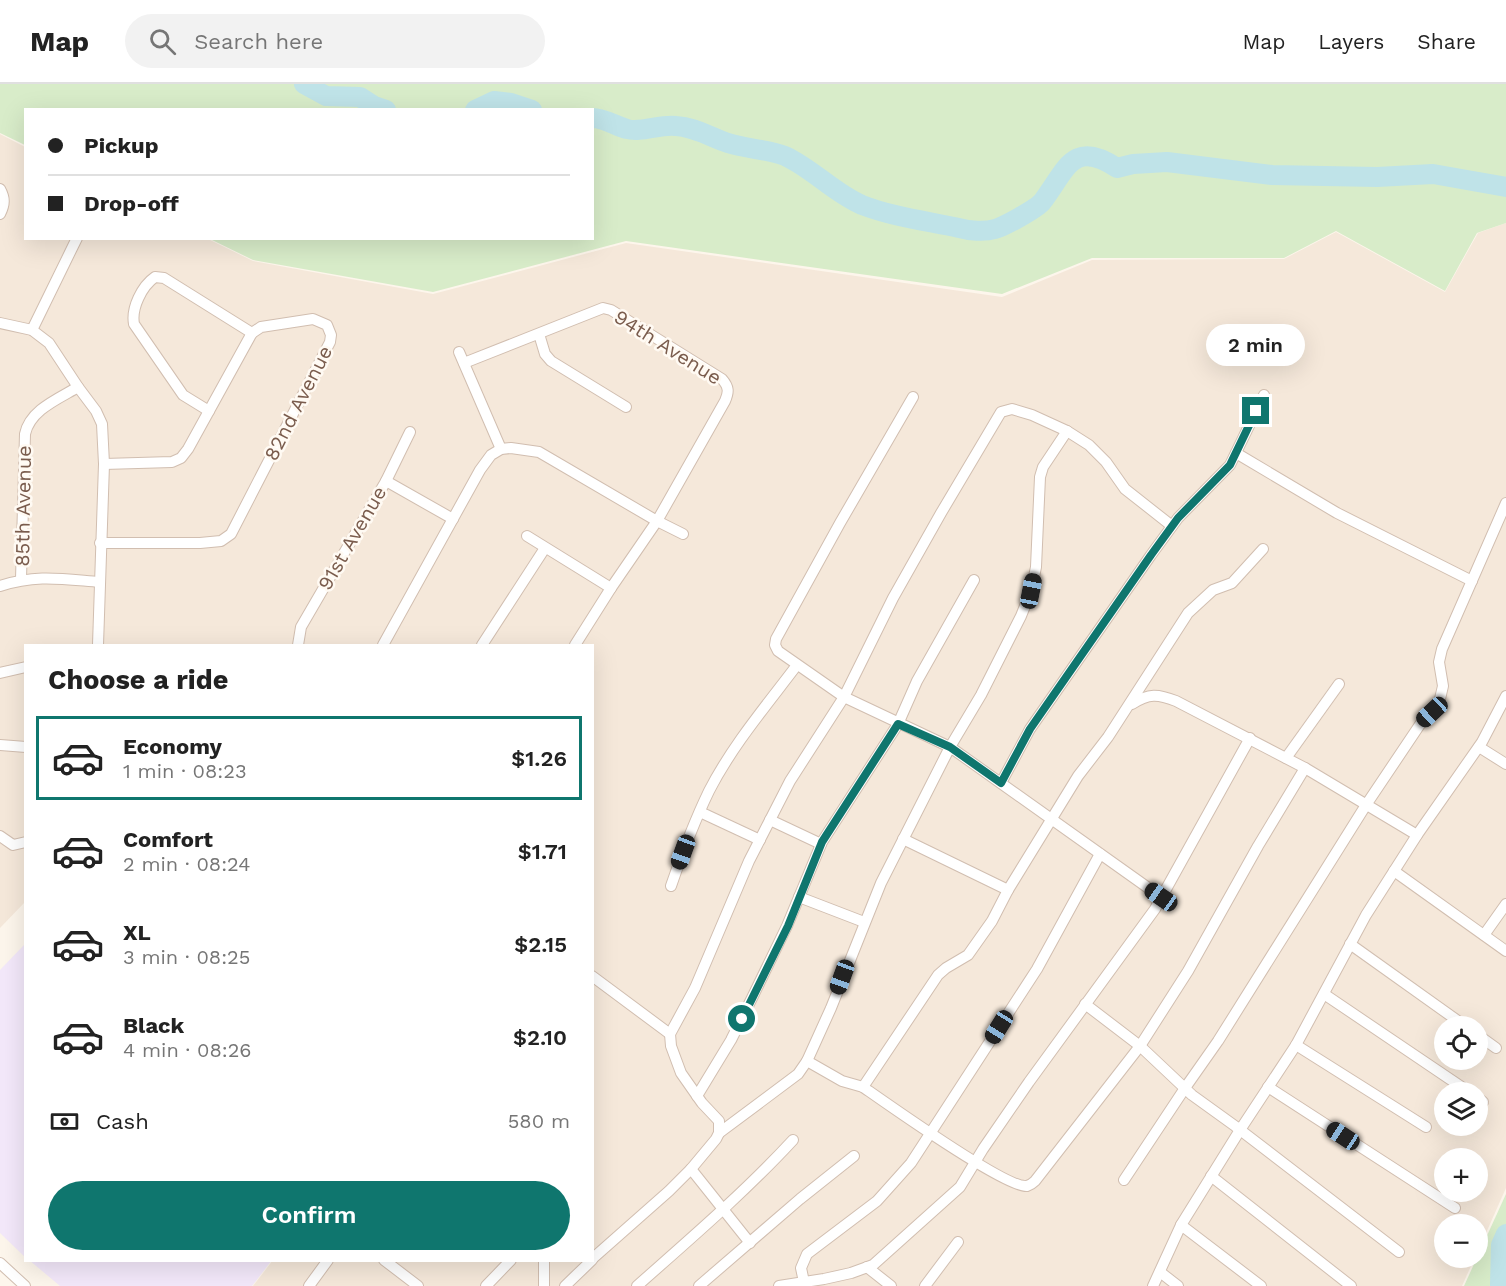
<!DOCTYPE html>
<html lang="en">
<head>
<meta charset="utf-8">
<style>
	:root { --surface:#fff; --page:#f2f2f2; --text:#222; --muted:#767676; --line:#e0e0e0; --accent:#0f766e }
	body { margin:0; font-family:"Work Sans",sans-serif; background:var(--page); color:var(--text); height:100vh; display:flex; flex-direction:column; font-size:22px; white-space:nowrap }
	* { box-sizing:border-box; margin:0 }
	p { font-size:20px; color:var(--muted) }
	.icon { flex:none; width:33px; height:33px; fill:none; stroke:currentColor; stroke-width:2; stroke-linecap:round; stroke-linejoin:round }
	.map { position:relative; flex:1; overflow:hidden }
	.side { position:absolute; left:24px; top:560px; width:570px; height:618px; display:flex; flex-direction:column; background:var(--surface); border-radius:0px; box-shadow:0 6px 24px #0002 }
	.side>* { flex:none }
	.hud { position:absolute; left:24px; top:24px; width:570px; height:132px; border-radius:0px; box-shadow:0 6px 24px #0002; display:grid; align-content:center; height:132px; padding:0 24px; background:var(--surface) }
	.controls { position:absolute; left:1434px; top:932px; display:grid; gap:12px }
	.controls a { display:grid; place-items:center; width:54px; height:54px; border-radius:50%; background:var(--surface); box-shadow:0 6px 24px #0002; font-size:30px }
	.end { position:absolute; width:27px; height:27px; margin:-14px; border:8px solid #0f766e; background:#fff; box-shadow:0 0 0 3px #fff }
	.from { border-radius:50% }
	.bubble { position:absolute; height:42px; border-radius:21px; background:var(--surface); box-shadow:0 6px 24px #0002; font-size:20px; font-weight:600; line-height:42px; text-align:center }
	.car { position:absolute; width:18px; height:36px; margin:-18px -9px; border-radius:8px; box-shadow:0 0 4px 2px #0007; background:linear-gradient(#222 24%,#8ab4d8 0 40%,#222 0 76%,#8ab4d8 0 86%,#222 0) }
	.hud b { display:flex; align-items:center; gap:21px; height:57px; font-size:22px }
	.hud b+b { border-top:2px solid var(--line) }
	.hud i { width:15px; height:15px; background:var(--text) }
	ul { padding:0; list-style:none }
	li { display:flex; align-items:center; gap:18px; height:84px; margin:0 12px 9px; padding:0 12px; border:3px solid transparent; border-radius:0px }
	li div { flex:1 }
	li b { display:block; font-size:22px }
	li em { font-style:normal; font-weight:600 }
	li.selected { border-color:var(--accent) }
	li>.icon { width:54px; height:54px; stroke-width:1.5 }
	h2 { padding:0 24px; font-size:27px; line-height:72px }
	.pay { display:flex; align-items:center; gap:15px; height:66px; padding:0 24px; font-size:22px }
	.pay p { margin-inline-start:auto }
	.primary-button { display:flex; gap:12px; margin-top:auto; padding:12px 24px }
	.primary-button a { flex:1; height:69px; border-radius:36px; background:var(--accent); color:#fff; font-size:24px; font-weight:600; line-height:69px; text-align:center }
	header { display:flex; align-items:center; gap:36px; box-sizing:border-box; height:84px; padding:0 30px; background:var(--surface); border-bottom:2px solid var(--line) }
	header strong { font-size:28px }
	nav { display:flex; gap:33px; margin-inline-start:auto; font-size:21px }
	.search { width:420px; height:54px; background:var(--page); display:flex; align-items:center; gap:15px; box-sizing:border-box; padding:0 21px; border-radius:33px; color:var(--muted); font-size:22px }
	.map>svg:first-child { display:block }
	.residential { fill:#f5e8da; fill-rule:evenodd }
	.education { fill:#f3e8fa }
	.green { fill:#d8ecc9 }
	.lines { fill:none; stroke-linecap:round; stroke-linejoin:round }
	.river { stroke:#bfe3e8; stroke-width:20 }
	.minor-casing { stroke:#d1beb0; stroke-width:12 }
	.minor { stroke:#fff; stroke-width:10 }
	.route { stroke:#0f766e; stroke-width:8 }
	.labels { text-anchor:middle; stroke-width:5; stroke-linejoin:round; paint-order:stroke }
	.street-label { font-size:20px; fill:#7a5c4d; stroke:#fffaf3 }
</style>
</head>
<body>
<header>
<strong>Map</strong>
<div class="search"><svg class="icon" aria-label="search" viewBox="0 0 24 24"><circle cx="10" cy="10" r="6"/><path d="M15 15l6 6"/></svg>Search here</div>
<nav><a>Map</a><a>Layers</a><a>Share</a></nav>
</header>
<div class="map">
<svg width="1506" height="1202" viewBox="0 0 1506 1202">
	<rect width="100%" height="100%" fill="#fdf6ec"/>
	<path class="residential" d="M0,50l25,13 1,91 182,1 45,22 180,33 193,-51 376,54 90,-37 192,-1 52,-27 109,60 33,-59 28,-10v965l-28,63v-27h-34v33h31l-13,29h-1209l20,-26h319v-615h-566l-1,257 -25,26zM1444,942h34v33h-34zM1444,1008h34v33h-34zM1444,1074h34v33h-34z"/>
	<g class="education">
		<path d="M25,860v313l-25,-24v-263z"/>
		<path d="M29,1176h243l-20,26h-192z"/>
	</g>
	<g class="green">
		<path d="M0,0h1506v139l-29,10 -32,58 -109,-60 -52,27h-192l-90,36 -376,-53 -193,51 -180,-32 -43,-21 382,-1v-128h-566l-1,35 -25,-12z"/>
		<path d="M1506,1110v92h-42z"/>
	</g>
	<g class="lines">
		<g class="river">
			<path d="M304,0l22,12 34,1 14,9 12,4"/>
			<path d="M475,26l19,-9 17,2 21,7"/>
			<path d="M592,34c13,0 23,8 35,11 14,4 33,-5 49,-3 19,1 34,11 52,17 18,6 39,6 57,13 28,13 49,37 77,49 31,12 65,16 97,23 10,3 26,4 36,1 9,-2 42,-21 47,-27 24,-31 30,-64 75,-34l16,-4 34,-2 105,13 105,2 56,-3 73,13"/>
			<path d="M1500,1202l1,-41 5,-11"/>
		</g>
		<g class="minor-casing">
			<g id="minor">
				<path d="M0,105c5,9 5,15 0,25"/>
				<path d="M0,239l32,7 17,13 29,44 18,24 6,13 2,40 -6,181"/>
				<path d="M32,246l45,-92"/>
				<path d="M539,250l6,20 6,7 75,46"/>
				<path d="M459,268l42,97"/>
				<path d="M464,279l139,-55 8,2 111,69c7,8 7,13 3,22l-68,120 -46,67 -36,57"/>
				<path d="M913,313l-73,126 -64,116 -1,6 3,6 66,46 106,50 211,150"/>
				<path d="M209,327l-26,-16 -49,-71c-3,-16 8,-38 21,-47l9,1 88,55"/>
				<path d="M1236,369l101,60 135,68"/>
				<path d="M386,397l67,38"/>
				<path d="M527,452l84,52"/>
				<path d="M100,459h100l21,-2 10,-7 99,-192 1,-7 -4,-10 -14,-6 -52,8 -9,6 -64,116 -7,9 -9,4 -68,2"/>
				<path d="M21,495l4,-145c5,-24 33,-35 53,-47"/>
				<path d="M0,502c36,-12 62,-7 100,-4"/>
				<path d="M298,561l3,-18 85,-146 24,-49"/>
				<path d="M383,561l97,-175 11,-15 10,-6 10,-1 28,4 118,69 26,13"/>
				<path d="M482,561l63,-97"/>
				<path d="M0,589l26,-6"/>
				<path d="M1132,620c17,-11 26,-10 44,-3l129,67 112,67"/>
				<path d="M0,661l26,2"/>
				<path d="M1479,663l27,17"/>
				<path d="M1286,674l53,-74"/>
				<path d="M1001,699l29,-54 121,-174 27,-37 52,-53 34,-70"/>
				<path d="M700,728l60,28"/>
				<path d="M770,736l51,24"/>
				<path d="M0,752l13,9 13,-3"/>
				<path d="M903,755l105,51"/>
				<path d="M1394,787l112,80"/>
				<path d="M671,802c11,-32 23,-64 38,-95 23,-45 57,-85 88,-126"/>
				<path d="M799,813l65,25"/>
				<path d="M1484,851l22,-31"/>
				<path d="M1350,860l115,82"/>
				<path d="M592,892l78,58"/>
				<path d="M1324,910l145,98"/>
				<path d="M1085,920l55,42 52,49 43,31 164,126"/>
				<path d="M1478,951l18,13"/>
				<path d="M1296,961l130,82"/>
				<path d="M807,977l35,20 21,6c23,16 144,102 164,99 3,-1 6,-3 8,-5l105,-135 48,-75 70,-125 47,-78"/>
				<path d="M863,1003l75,-112 8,-7 22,-13 24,-34 16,-31 70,-114 30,-39 80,-124 25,-23 19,-7 31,-34"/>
				<path d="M1268,1003l187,121"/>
				<path d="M697,1012l34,-56 21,-42 35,-72 35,-84 76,-118 19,-43 57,-101"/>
				<path d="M1478,1014l5,4"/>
				<path d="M719,1049l79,-59 9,-13 24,-53 50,-125 69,-136 31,-52 40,-79 10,-25 5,-24 4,-90 3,-10 24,-36"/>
				<path d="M691,1085l59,74"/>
				<path d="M1211,1092l140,110"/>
				<path d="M1124,1096l61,-92 33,-47 148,-236 55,-82 18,-20 4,-17 -4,-24 3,-13 64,-146"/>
				<path d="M1181,1141l80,61"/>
				<path d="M592,1175l77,-68 22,-22 25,-30 3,-6v-12l-17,-18 -21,-30 -10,-27 -1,-12 25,-46 54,-127 41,-80 54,-84 49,-99 48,-85 60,-101 11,-3 20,6 35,16 22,14 17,17 19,27 47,37"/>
				<path d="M384,1176l34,26"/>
				<path d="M544,1176v26"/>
				<path d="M0,1179l25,23"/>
				<path d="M867,1183l24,19"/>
				<path d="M1160,1188l18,14"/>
				<path d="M804,1198l-3,-14 6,-14 70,-53 34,-38 126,-194 63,-115"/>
				<path d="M309,1202l19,-26"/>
				<path d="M486,1202l25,-26"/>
				<path d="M565,1202l27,-26"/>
				<path d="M637,1202c53,-47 108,-94 156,-146"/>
				<path d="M699,1202l101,-87 54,-43"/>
				<path d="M779,1202l45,-7 27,-6 22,-8 87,-78 23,-38 46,-67 126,-173 95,-171"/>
				<path d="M925,1202l33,-44"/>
				<path d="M1153,1202l28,-61 59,-95 56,-85 70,-130 51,-80 65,-93 24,-46"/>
			</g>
		</g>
		<use href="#minor" class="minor"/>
	</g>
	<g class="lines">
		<path class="route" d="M742,935l46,-93 34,-84 76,-118 52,23 51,36 29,-54 121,-174 27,-37 52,-53 26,-54"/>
	</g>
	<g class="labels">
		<g class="street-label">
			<text transform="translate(668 263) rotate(32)" y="7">94th Avenue</text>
			<text transform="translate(298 319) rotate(-63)" y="7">82nd Avenue</text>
			<text transform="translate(23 422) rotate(-89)" y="7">85th Avenue</text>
			<text transform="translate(352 454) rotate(-60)" y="7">91st Avenue</text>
		</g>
	</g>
</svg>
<div class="controls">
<a><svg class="icon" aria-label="locate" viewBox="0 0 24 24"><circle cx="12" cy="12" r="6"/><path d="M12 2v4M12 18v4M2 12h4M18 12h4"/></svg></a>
<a><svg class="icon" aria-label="layers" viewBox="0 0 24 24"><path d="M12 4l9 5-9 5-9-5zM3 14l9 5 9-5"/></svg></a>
<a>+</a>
<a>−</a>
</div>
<i class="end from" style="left:742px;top:935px"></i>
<i class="end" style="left:1256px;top:327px"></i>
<div class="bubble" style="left:1206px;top:240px;width:99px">2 min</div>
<i class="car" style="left:1031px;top:507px;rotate:11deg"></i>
<i class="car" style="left:1432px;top:628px;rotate:227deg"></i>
<i class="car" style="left:683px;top:768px;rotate:200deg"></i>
<i class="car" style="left:1161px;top:813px;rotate:305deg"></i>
<i class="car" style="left:842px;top:893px;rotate:200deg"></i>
<i class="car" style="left:999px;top:943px;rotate:212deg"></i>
<i class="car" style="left:1343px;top:1052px;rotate:303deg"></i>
<div class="hud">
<b><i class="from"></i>Pickup</b>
<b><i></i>Drop-off</b>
</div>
<section class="side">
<h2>Choose a ride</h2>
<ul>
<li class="selected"><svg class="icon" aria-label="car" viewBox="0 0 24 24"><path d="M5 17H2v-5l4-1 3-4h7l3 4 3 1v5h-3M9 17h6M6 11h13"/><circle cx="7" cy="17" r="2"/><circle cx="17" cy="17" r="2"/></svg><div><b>Economy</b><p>1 min · 08:23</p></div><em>$1.26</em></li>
<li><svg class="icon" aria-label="car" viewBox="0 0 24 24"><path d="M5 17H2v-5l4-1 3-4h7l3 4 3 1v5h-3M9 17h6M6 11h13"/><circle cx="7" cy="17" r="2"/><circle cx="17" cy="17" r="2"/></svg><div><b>Comfort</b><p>2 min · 08:24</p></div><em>$1.71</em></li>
<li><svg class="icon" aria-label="car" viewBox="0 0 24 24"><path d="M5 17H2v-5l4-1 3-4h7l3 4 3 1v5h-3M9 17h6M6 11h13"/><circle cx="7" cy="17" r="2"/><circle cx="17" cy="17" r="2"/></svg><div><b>XL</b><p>3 min · 08:25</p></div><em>$2.15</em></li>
<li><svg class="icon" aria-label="car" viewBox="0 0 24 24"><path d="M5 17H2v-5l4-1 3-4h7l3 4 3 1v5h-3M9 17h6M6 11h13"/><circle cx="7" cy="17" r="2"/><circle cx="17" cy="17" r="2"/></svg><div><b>Black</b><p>4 min · 08:26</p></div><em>$2.10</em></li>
</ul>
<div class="pay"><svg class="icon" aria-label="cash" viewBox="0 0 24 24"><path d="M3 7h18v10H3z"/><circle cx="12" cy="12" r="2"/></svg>Cash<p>580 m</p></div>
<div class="primary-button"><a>Confirm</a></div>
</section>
</div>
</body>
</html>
